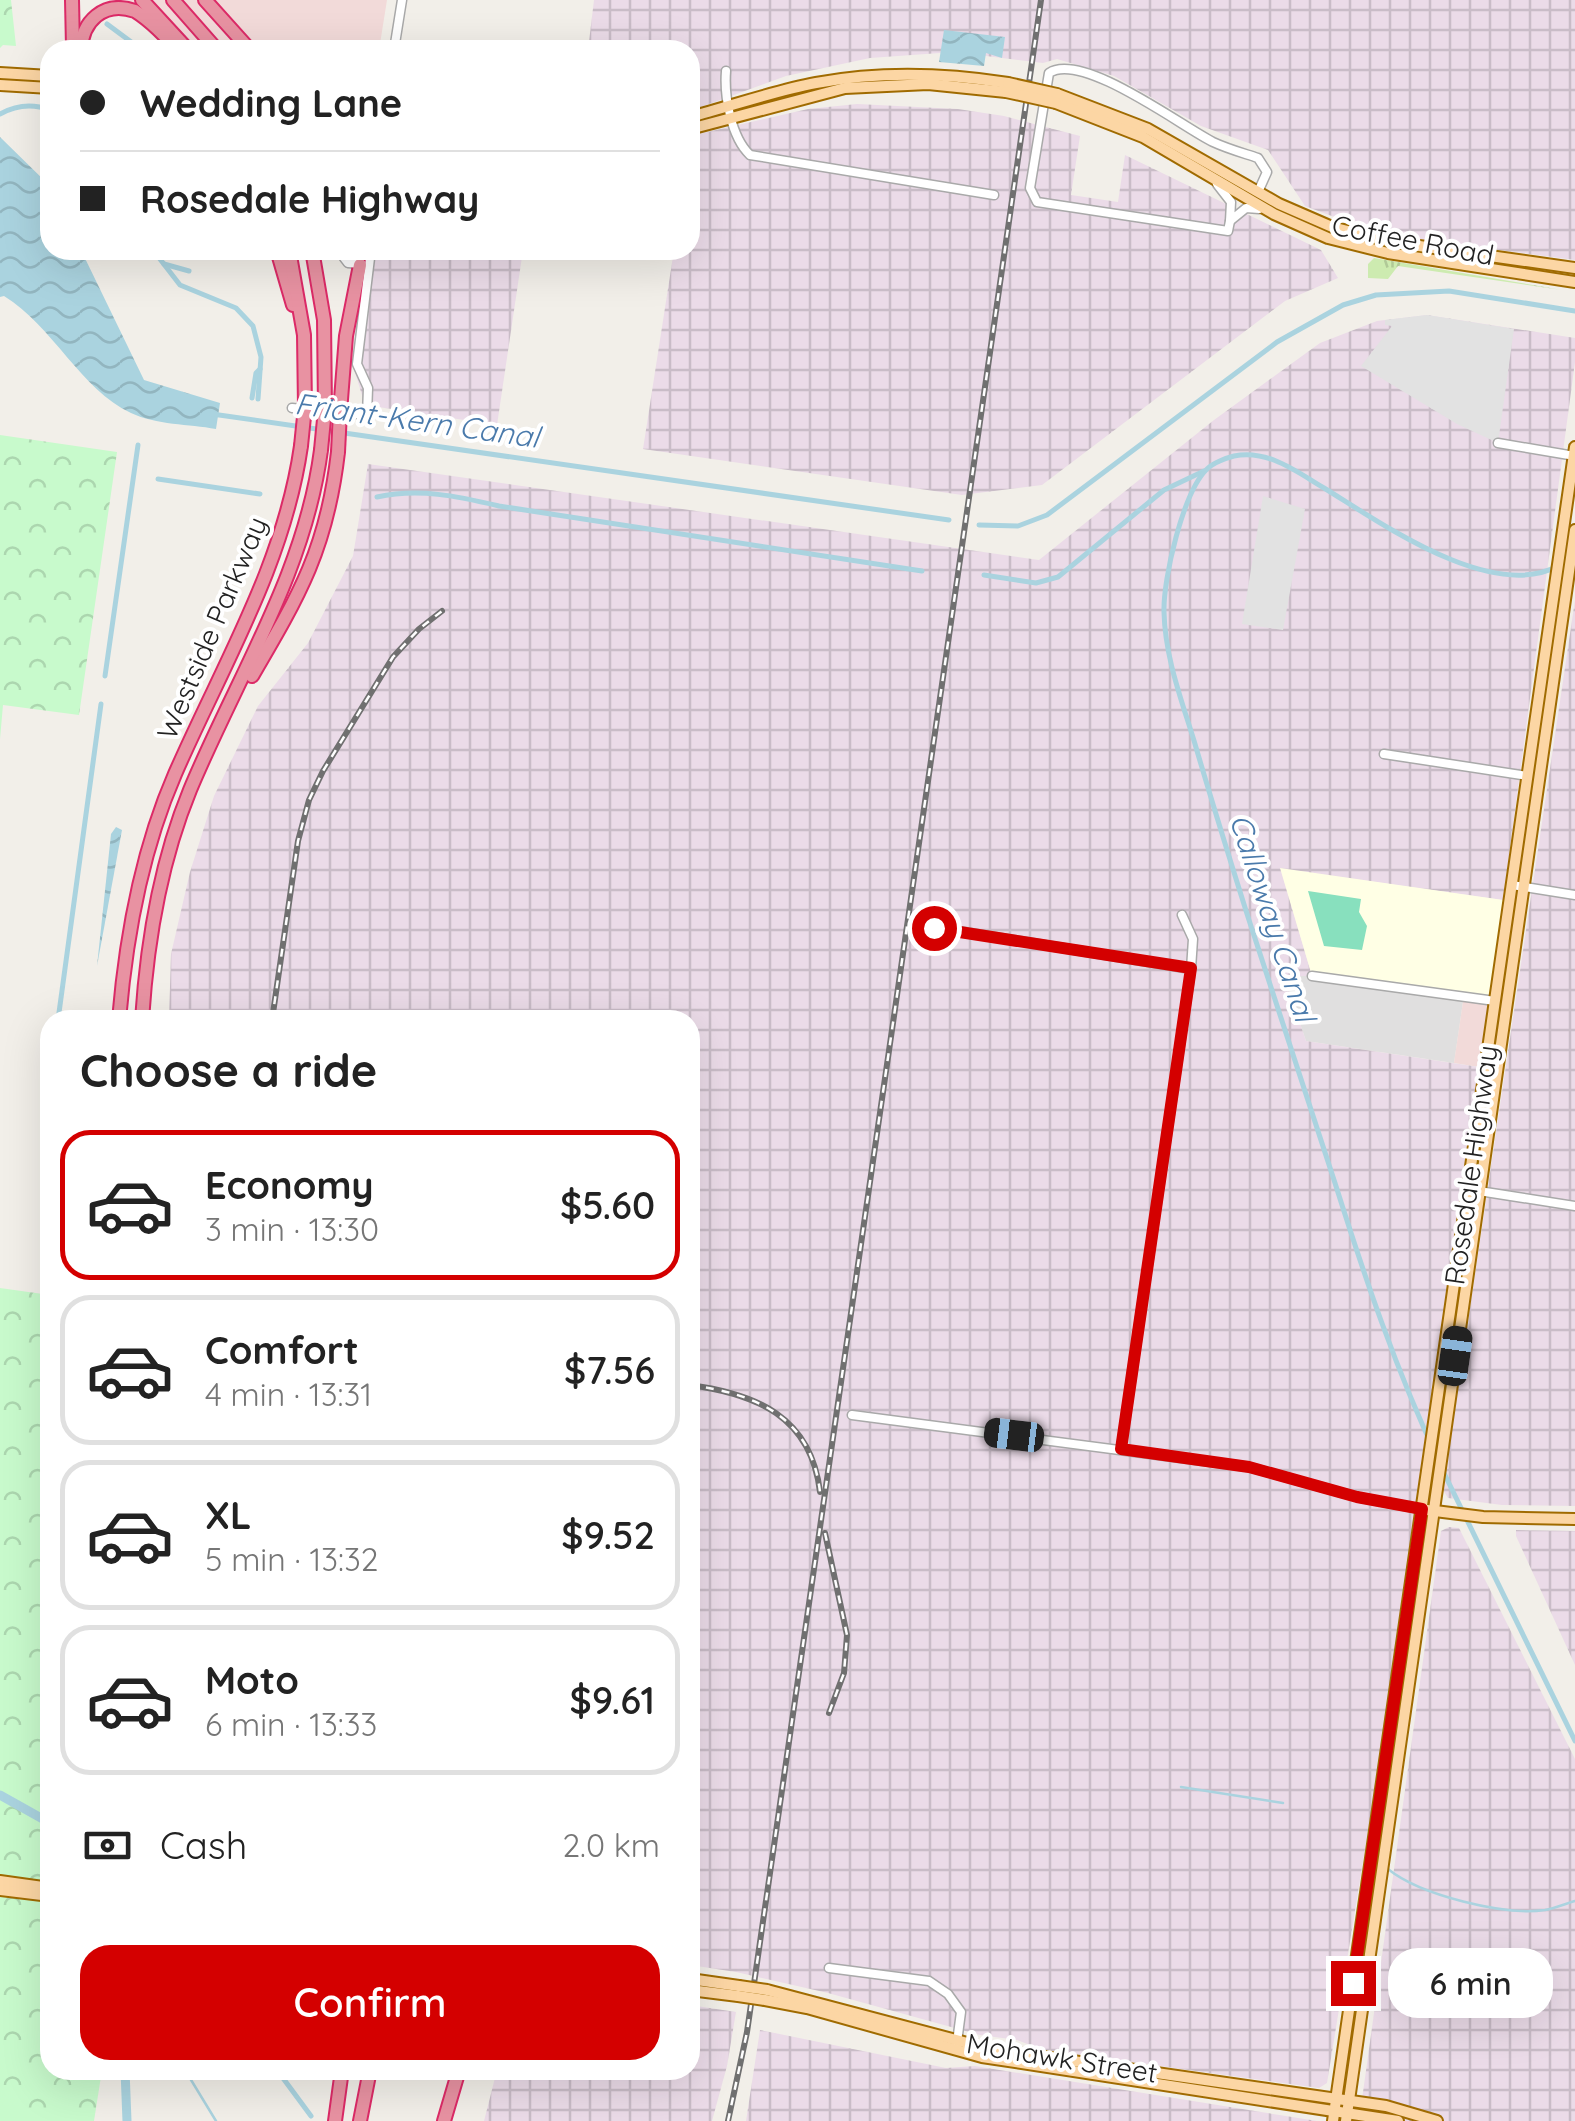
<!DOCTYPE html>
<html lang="en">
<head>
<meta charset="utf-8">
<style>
	:root { --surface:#fff; --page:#f2f2f2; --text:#222; --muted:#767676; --line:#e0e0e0; --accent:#d40000 }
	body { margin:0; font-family:Quicksand,sans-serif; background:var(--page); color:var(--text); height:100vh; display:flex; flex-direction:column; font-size:38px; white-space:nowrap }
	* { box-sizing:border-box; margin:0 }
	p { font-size:32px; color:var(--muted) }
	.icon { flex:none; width:55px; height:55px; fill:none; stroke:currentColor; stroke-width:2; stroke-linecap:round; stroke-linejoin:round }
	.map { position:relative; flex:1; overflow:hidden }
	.drawer { position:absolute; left:40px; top:1010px; width:660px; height:1070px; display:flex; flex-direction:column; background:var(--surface); border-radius:30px; box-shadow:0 10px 40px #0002 }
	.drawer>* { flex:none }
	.guide { position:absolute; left:40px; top:40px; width:660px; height:220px; border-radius:30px; box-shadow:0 10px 40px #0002; display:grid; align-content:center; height:220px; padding:0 40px; background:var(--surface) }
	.end { position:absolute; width:45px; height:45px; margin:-22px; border:12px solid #d40000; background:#fff; box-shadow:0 0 0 5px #fff }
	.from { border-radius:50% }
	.bubble { position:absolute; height:70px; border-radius:30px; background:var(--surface); box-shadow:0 10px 40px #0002; font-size:32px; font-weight:600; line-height:70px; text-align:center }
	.car { position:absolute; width:30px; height:60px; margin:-30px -15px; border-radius:12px; box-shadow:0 0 8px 2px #0007; background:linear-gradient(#222 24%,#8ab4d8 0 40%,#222 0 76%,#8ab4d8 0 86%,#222 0) }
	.guide b { display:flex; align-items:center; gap:35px; height:95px; font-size:38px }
	.guide b+b { border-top:2px solid var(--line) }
	.guide i { width:25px; height:25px; background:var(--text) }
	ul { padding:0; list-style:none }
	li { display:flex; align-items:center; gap:30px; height:150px; margin:0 20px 15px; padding:0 20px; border:5px solid var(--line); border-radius:30px }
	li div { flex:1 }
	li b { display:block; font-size:38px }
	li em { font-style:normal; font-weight:600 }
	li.selected { border-color:var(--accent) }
	li>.icon { width:90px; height:90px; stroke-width:1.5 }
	h2 { padding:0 40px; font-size:45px; line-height:120px }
	.pay { display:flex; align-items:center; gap:25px; height:110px; padding:0 40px; font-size:38px }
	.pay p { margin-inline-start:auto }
	.action { display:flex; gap:20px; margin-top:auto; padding:20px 40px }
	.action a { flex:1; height:115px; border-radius:30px; background:var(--accent); color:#fff; font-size:40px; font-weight:600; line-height:115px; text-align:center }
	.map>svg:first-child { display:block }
	.residential { fill:#e0dfdf }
	.commercial { fill:#f2dad9 }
	.industrial { fill:url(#industrial-grid) }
	.education { fill:#ffffe5 }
	.grass { fill:url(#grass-tufts) }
	.park { fill:url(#park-crowns) }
	.pitch { fill:#88e0be }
	.parking { fill:#e2e2e2 }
	.water { fill:url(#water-waves) }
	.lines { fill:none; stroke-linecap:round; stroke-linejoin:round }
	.stream { stroke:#aad3df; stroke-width:2.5 }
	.canal { stroke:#aad3df; stroke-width:5 }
	.river { stroke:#aad3df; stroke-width:9 }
	.minor-casing { stroke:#a9a9a9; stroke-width:11 }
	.major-casing { stroke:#a06b00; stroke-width:14 }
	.highway-casing { stroke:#dc2a67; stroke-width:16 }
	.minor { stroke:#fff; stroke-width:8 }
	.major { stroke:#fcd6a4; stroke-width:10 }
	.highway { stroke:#e892a2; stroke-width:12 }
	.rail-casing { stroke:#707070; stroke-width:6 }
	.rail { stroke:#fff; stroke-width:2.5; stroke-dasharray:8; stroke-linecap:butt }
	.major-bridge-casing { stroke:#a06b00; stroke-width:14; stroke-linecap:butt }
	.highway-bridge-casing { stroke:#dc2a67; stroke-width:16; stroke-linecap:butt }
	.major-bridge { stroke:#fcd6a4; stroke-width:10 }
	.highway-bridge { stroke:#e892a2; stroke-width:12 }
	.route { stroke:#d40000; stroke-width:12 }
	.labels { text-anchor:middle; stroke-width:8; stroke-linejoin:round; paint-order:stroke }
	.street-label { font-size:28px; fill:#222; stroke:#fff }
	.water-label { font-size:30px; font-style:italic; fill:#4a7aab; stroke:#fff }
</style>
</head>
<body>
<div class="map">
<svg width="1575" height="2121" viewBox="0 0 1575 2121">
	<defs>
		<pattern id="industrial-grid" width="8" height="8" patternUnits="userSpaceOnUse" patternTransform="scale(2.5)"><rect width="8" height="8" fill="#ebdbe8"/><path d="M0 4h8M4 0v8" fill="none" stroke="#c9bcc7"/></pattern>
		<pattern id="grass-tufts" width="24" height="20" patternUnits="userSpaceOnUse" patternTransform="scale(2.5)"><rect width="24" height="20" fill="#cdebb0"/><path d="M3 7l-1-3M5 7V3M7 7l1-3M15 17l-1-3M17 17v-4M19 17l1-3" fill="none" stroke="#b0c997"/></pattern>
		<pattern id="park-crowns" width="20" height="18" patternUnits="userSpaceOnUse" patternTransform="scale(2.5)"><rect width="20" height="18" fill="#c8facc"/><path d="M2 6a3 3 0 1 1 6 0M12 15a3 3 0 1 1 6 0" fill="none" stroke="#acd6af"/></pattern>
		<pattern id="water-waves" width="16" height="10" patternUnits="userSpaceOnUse" patternTransform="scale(2.5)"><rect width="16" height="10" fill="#aad3df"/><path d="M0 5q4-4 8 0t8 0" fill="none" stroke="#92b5bf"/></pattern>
	</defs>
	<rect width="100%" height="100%" fill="#f2efe9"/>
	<path class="residential" d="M1284,976h28l152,19 -10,68 -148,-22z"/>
	<g class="commercial">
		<path d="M118,0h269l-8,50h-196z"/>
		<path d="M1464,995l25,4 -10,68 -25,-4z"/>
	</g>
	<g class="industrial">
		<path d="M594,0h981v260l-175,-23 -39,-10 -56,-21 -37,-56 -67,-24 -87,-50 -57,-17 -14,4 -89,-11 -84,6 -84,18 -96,35v-61h-102z"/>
		<path d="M857,104l101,5 46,7 76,20 -9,59 47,7 7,-47 196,95 17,28 -53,23 -243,184 -80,10 -319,-46 31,-199h16v-114l118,-27z"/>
		<path d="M375,250h148l-26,175 -132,-20 -11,-36z"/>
		<path d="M1427,315l148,23v24l-72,538 -222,-31 31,107h-28l22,65 173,26 -106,733 -46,283 -8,5 -276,-38 -26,-10 -37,-5 -152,-42 -92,-21 -46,-7v-945h-521l2,-66 19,-82 24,-76 44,-90 50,-63 45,-87 15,-92 671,96 175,-140 106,-77 57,-22z"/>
		<path d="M1575,600v906l-73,-1 -54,-7 -5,-8z"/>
		<path d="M1449,1527l10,1 116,231v362h-216l82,-590z"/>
		<path d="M1516,1530l59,1v134l-59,-129z"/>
		<path d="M690,2005l46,7 -9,54 -15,55h-228l13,-51h193z"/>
		<path d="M760,2030l186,38 29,-2 342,55h-571z"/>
	</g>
	<path class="education" d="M1280,868l223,32 -14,99 -177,-23z"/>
	<path class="grass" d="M1374,258l188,32 -164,-24 -10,13 -20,-1v-14z"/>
	<g class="park">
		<path d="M0,0h11l5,46 -13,-1 -3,3z"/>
		<path d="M0,435l117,17 -38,263 -76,-10 -3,34z"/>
		<path d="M0,1288l50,7v775h52l-8,51h-94z"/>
	</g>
	<path class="pitch" d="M1308,891l53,8 -2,13 8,14 -5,24 -38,-4z"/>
	<g class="parking">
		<path d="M1427,315l87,14 -16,114 -41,-19 -96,-58 31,-40 -7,-1v-5z"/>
		<path d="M1263,496l42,13 -22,121 -41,-6z"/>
	</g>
	<g class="water">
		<path d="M944,30l61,7 -3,21 -16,-5 -2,13 -45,-4z"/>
		<path d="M0,137l50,49v64h31l63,130 76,23 -4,26c-27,-5 -60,-4 -85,-16 -50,-23 -78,-87 -127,-117l-4,1z"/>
		<path d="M116,827l6,3 -25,136 14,-132z"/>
	</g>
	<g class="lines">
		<g class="stream">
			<path d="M1181,1787l102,16"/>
			<path d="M1388,1869c32,26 116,47 157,41 10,-2 20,-6 30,-9"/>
			<path d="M185,2070l31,51"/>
		</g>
		<g class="canal">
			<path d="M107,24l35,26"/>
			<path d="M0,114c16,-9 32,-11 50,-4"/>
			<path d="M153,250l27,35 56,23 17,18 8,31 -3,42"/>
			<path d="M164,264l25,7"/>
			<path d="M252,398l4,-25 4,-4"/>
			<path d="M212,414l737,106"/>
			<path d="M158,479l102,15"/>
			<path d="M377,497c42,-9 80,-1 122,9l423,65"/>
			<path d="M979,525l39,1 29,-11 230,-173 66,-37 33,-10 73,-4 126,20"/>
			<path d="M984,575l52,8 22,-6 106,-87 40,-19"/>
			<path d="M105,676l33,-231"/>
			<path d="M58,1020l43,-316"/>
			<path d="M1438,1459c-42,-89 -73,-181 -103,-276 -28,-88 -58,-177 -87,-266 -18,-57 -36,-115 -53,-173 -13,-43 -30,-86 -31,-132 -1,-33 19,-120 43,-143 6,-6 19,-11 27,-13 34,-7 63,16 90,32 57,35 167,114 234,78"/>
			<path d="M1442,1469l133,272"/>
			<path d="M277,2070l34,46"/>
		</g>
		<g class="river">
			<path d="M0,1795l50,28"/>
			<path d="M125,2070l2,51"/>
		</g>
		<g class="minor-casing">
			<g id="minor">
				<path d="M394,50l8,-50"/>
				<path d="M726,71c-2,25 5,66 24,84l244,40"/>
				<path d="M1217,184l14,18 -1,19 16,-13 13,1"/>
				<path d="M1230,221l-2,10 -191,-29 -7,-14 19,-115c33,-22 132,53 164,69 15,7 30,11 45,16l9,14 -9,20"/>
				<path d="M338,250l10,13 13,1"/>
				<path d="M292,408l75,7 1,-27 -11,-24 14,-114"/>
				<path d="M1498,443l77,13"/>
				<path d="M1384,754l144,22"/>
				<path d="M1512,885l63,10"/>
				<path d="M934,927l257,42"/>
				<path d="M1312,976l183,25"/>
				<path d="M1479,1191l96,15"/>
				<path d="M852,1415l397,52 108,30 64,12"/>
				<path d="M1121,1449l70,-480 2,-30 -11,-24"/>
				<path d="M829,1968l100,13 19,13 13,18 -4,30"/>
			</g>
		</g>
		<g class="major-casing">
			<g id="major">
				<path d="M0,73l50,3"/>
				<path d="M0,85l50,3"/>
				<path d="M1057,94l91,35 131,75 53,23 59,15 184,26"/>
				<path d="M1056,103l87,34 131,77 54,24 60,15 187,29"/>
				<path d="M690,117c42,-11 83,-26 126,-34 64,-12 128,-10 192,0"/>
				<path d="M690,129l155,-41 83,-4 78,8"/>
				<path d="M1427,1510l56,7 92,2"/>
				<path d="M0,1881l50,7"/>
				<path d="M0,1890l50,6"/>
				<path d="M690,1979l49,7"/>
				<path d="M690,1990l48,6"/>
				<path d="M767,1990l223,59 396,57 51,15"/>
				<path d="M765,2000l42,8 175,49 416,64"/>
				<path d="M1333,2121l242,-1674"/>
				<path d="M1346,2121l229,-1591"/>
			</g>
		</g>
		<g class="highway-casing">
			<g id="highway">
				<path d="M72,0l1,47"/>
				<path d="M142,0l46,50"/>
				<path d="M173,0l44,50"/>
				<path d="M205,0l45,50"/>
				<path d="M81,50c1,-28 22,-50 54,-39 16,10 30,25 43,39"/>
				<path d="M277,250l16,55"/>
				<path d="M289,250l15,85 1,72"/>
				<path d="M312,250l12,70 1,89"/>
				<path d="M340,412l6,-76 14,-71"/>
				<path d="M252,676c48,-82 75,-128 86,-224"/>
				<path d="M119,1020c7,-84 22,-168 56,-246 47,-108 109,-209 126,-328"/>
				<path d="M142,1020c5,-79 18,-157 48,-230 47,-113 115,-217 131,-340"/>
				<path d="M335,2121l7,-51"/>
				<path d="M360,2121l10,-51"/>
				<path d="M444,2121l15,-51"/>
			</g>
		</g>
		<use href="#minor" class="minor"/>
		<use href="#major" class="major"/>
		<use href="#highway" class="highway"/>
		<g class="rail-casing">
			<g id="rail">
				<path d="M272,1020l26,-179 11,-41 14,-29 70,-114 26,-28 23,-18"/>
				<path d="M690,1385c66,9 121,31 130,107"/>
				<path d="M825,1533l22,102 -3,38 -15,40"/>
				<path d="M728,2121l19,-89 294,-2032"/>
			</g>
		</g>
		<use href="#rail" class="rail"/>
		<g class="major-bridge-casing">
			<g id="major-bridge">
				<path d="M1008,83l49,11"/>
				<path d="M1006,92l50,11"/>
				<path d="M739,1986l28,4"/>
				<path d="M738,1996l27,4"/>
			</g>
		</g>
		<g class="highway-bridge-casing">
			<g id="highway-bridge">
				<path d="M301,446l4,-39"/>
				<path d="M321,450l4,-41"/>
				<path d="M338,452l2,-40"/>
			</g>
		</g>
		<use href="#major-bridge" class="major-bridge"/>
		<use href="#highway-bridge" class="highway-bridge"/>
	</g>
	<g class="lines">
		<path class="route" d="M934,928l257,40 -70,481 128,18 108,30 65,12 -69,474"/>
	</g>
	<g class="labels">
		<g class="street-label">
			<text transform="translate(1413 240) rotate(11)" y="10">Coffee Road</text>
			<text transform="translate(212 628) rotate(-67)" y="10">Westside Parkway</text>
			<text transform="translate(1471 1165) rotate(-82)" y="10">Rosedale Highway</text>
			<text transform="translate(1062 2058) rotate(9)" y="10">Mohawk Street</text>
		</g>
		<g class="water-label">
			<text transform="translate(417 421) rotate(8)" y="10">Friant-Kern Canal</text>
			<text transform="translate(1272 918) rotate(72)" y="10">Calloway Canal</text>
		</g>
	</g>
</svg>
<i class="end from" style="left:934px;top:928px"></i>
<i class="end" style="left:1353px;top:1983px"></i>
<div class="bubble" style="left:1388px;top:1948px;width:165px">6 min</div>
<i class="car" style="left:1455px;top:1356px;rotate:8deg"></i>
<i class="car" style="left:1014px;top:1435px;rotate:277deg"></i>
<div class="guide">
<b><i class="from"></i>Wedding Lane</b>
<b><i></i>Rosedale Highway</b>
</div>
<section class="drawer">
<h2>Choose a ride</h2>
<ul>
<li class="selected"><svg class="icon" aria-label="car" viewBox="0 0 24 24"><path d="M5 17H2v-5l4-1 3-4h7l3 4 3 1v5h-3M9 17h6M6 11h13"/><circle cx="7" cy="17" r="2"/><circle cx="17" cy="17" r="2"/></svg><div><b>Economy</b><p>3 min · 13:30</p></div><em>$5.60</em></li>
<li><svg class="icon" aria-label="car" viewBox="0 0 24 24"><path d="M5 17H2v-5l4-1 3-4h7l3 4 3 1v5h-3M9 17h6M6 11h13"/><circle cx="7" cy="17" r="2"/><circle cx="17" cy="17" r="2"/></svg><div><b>Comfort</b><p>4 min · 13:31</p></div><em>$7.56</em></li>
<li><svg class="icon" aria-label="car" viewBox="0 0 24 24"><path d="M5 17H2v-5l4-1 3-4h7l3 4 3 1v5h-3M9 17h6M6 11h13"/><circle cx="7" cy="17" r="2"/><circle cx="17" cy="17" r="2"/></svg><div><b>XL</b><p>5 min · 13:32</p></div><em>$9.52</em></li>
<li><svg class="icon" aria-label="car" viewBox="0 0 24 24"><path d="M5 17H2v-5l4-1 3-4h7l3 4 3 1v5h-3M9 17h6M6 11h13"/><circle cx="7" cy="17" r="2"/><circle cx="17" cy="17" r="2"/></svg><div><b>Moto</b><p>6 min · 13:33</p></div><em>$9.61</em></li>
</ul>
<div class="pay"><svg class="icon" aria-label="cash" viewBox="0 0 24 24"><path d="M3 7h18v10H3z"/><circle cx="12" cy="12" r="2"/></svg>Cash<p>2.0 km</p></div>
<div class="action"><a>Confirm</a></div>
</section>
</div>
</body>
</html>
